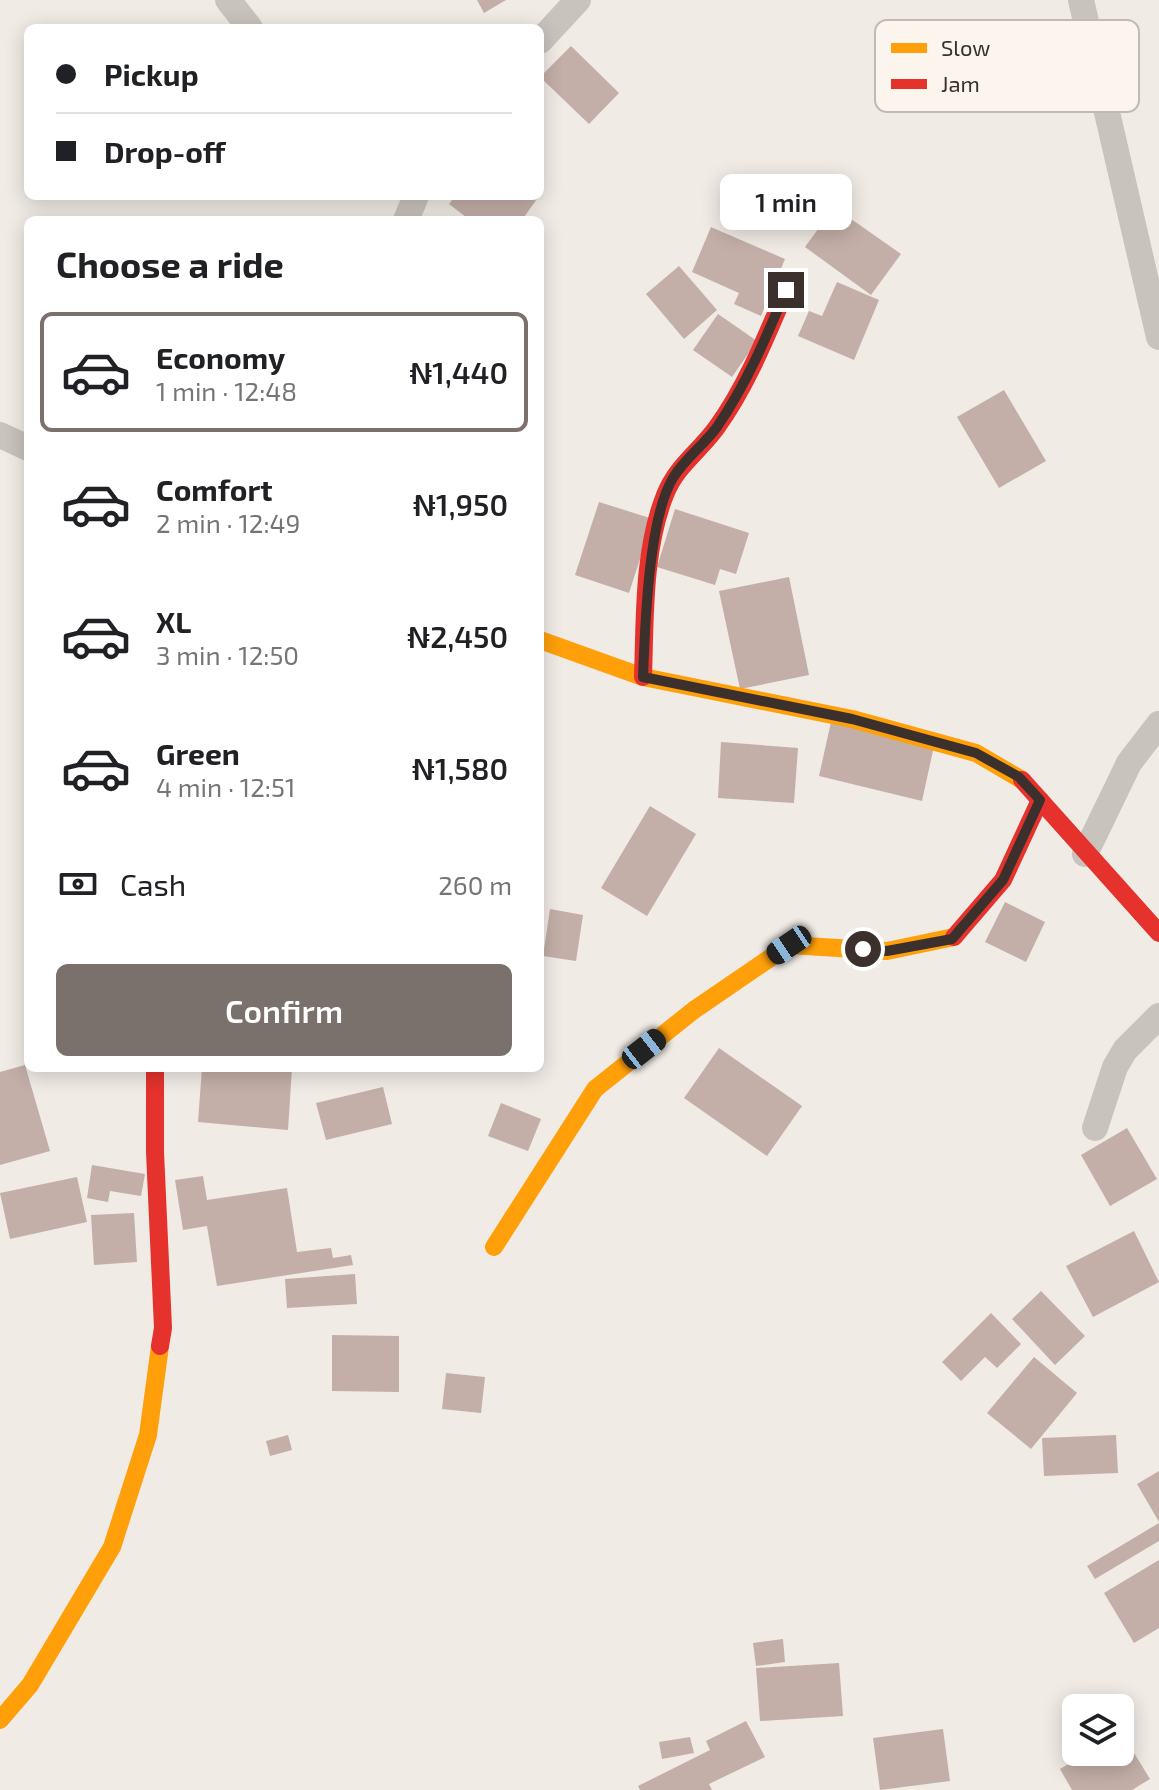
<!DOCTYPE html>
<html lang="en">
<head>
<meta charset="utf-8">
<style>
	:root { --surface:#fff; --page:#f2f2f2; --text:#202124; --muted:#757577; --line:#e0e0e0; --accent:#7a716c }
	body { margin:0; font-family:"Exo 2",sans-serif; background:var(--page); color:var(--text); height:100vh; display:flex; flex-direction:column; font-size:30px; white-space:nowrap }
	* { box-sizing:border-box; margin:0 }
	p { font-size:26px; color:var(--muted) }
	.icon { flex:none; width:44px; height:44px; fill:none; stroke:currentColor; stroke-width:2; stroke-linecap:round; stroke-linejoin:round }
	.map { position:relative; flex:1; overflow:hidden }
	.side { position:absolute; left:24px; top:216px; width:520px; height:856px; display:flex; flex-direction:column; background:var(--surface); border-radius:12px; box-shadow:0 4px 20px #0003 }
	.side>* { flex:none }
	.guide { position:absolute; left:24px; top:24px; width:520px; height:176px; border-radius:12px; box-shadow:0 4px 20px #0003; display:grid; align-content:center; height:176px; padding:0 32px; background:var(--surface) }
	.tools { position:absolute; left:1062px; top:1694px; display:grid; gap:16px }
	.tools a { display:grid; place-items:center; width:72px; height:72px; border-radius:12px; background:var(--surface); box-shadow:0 4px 20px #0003; font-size:40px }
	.end { position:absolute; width:36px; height:36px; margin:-18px; border:10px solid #3b302b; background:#fff; box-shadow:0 0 0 4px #fff }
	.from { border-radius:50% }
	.bubble { position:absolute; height:56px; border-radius:12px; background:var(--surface); box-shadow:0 4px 20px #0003; font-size:26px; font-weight:600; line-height:56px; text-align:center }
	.car { position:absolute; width:24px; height:48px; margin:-24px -12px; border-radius:10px; box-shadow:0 0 6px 2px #0007; background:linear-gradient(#222 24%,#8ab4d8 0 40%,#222 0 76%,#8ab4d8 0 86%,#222 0) }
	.guide b { display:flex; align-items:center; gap:28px; height:76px; font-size:30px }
	.guide b+b { border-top:2px solid var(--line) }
	.guide i { width:20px; height:20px; background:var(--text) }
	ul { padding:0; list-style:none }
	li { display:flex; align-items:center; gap:24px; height:120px; margin:0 16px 12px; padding:0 16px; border:4px solid transparent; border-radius:12px }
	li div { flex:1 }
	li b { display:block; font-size:30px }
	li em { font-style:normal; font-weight:600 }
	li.current { border-color:var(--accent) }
	li>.icon { width:72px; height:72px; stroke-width:1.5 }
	h2 { padding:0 32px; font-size:36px; line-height:96px }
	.pay { display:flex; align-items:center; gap:20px; height:88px; padding:0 32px; font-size:30px }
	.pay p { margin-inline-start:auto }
	.cta { display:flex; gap:16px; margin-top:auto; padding:16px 32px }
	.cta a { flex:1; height:92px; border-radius:12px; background:var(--accent); color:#fff; font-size:32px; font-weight:600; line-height:92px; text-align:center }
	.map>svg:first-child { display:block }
	.building { fill:#c3afa7 }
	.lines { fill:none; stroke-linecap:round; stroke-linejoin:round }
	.street { stroke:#c9c3be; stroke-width:26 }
	.slow { stroke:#ff9f0a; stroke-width:18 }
	.jam { stroke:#e5322d; stroke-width:18 }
	.route { stroke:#3b302b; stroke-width:10 }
	.key { fill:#fbf5ee; stroke:#c1bab4; stroke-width:2 }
	.key-label { font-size:22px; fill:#3b302b }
</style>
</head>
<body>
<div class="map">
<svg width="1159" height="1790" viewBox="0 0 1159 1790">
	<rect width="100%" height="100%" fill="#f0ebe5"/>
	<g class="building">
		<path d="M477,0h29l-22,13z"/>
		<path d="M571,46l48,47 -30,31 -49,-47z"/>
		<path d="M455,196h84l-17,24h-52l-21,-16z"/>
		<path d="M834,207l67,47 -30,41 -66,-48z"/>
		<path d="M711,227l74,32 -24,57 -27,-12 5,-11 -47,-21z"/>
		<path d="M679,266l38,44 -33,29 -38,-45z"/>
		<path d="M837,282l42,18 -25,60 -56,-24 11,-25 13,5z"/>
		<path d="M718,314l39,27 -25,36 -39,-27z"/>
		<path d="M1004,390l42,71 -47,27 -42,-71z"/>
		<path d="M599,502l54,17 -24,74 -54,-18z"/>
		<path d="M675,509l74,24 -13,41 -16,-5 -5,16 -58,-18z"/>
		<path d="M789,577l20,98 -69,14 -21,-98z"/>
		<path d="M831,722l103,24 -12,55 -103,-25z"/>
		<path d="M721,742l77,6 -4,55 -76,-5z"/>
		<path d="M650,806l46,28 -49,82 -46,-28z"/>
		<path d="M1005,902l40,20 -19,40 -41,-20z"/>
		<path d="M550,909l33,6 -7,46 -33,-5z"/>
		<path d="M719,1048l83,58 -35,50 -83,-58z"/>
		<path d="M25,1065l25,86 -50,14v-93z"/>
		<path d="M202,1068h90l-4,62 -90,-8z"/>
		<path d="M383,1087l9,37 -66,16 -10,-37z"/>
		<path d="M501,1103l40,16 -13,32 -40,-15z"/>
		<path d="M1127,1128l30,51 -47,27 -29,-51z"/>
		<path d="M92,1165l53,9 -4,22 -31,-5 -2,11 -21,-4z"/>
		<path d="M203,1176l4,24 80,-12 10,64 34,-4 2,10 18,-3 2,10 -136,21 -10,-60 -24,4 -8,-50z"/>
		<path d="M77,1177l10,45 -77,17 -10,-46z"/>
		<path d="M134,1213l3,49 -43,3 -3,-50z"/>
		<path d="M1134,1231l25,51 -66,35 -27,-51z"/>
		<path d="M355,1274l2,30 -70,4 -2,-29z"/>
		<path d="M1041,1291l44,45 -30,29 -43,-46z"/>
		<path d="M991,1313l30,31 -24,24 -12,-11 -24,24 -19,-19z"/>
		<path d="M332,1335l67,1v56l-67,-1z"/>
		<path d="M1034,1357l43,36 -46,56 -44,-36z"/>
		<path d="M446,1373l39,4 -4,36 -39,-4z"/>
		<path d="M288,1435l4,15 -22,6 -4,-15z"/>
		<path d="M1116,1435l2,38 -74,3 -2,-38z"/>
		<path d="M1159,1471v51l-22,-38z"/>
		<path d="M1159,1523v18l-64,38 -8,-13z"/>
		<path d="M1159,1560v68l-25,15 -30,-50z"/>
		<path d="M783,1639l2,23 -29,4 -3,-23z"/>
		<path d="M839,1663l4,53 -83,5 -4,-53z"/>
		<path d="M746,1721l19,36 -56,27 3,6h-72l-2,-4 72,-36 -4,-9z"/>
		<path d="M943,1729l7,52 -70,9 -7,-52z"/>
		<path d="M1120,1730l30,49 -18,11h-60l-12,-21 29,-17h31z"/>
		<path d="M690,1737l4,16 -32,6 -3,-17z"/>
	</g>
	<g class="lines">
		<g class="street">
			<path d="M228,0l22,28"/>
			<path d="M1081,0l78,337"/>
			<path d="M540,41l38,-41"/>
			<path d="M406,220l10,-24"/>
			<path d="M0,435l28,13"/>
			<path d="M1085,854l44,-91 30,-39"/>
			<path d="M1095,1128l20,-61 10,-17 34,-34"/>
		</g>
		<g class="slow">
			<path d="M540,640l103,37 209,42 124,34 46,27"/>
			<path d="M494,1247l101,-158 99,-79 95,-65 98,6 67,-14"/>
			<path d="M0,1720l30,-35 82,-138 36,-112 12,-89"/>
		</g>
		<g class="jam">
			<path d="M643,677c2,-59 0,-127 22,-182 11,-29 35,-44 52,-68 30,-42 49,-90 69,-137"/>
			<path d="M1022,780l137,153"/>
			<path d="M954,937l49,-57 37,-80"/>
			<path d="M155,1068v84l8,176 -3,18"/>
		</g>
	</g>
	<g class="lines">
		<path class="route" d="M786,290c-20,48 -39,93 -69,137 -13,18 -32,31 -44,51 -25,41 -28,150 -30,199l209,42 124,34 43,24 21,23 -37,80 -51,59 -65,12 -24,-2"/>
	</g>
	<rect x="875" y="20" width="264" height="92" rx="12" class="key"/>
	<rect x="891" y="43" width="36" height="10" fill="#ff9f0a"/>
	<rect x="891" y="79" width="36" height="10" fill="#e5322d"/>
	<g class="key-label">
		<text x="941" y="56">Slow</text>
		<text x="941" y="92">Jam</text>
	</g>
</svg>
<div class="tools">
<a><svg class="icon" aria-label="layers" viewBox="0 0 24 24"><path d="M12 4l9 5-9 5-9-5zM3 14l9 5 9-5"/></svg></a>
</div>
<i class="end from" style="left:863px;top:949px"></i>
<i class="end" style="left:786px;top:290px"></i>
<div class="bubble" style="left:720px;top:174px;width:132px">1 min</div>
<i class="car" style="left:789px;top:945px;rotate:236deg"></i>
<i class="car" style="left:644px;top:1049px;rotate:52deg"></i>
<div class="guide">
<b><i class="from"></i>Pickup</b>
<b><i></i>Drop-off</b>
</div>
<section class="side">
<h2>Choose a ride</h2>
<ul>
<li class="current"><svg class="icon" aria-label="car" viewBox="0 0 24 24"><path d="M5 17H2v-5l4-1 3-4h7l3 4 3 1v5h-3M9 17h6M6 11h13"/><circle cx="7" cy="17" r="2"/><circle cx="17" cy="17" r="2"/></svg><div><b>Economy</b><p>1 min · 12:48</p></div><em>₦1,440</em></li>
<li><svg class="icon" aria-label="car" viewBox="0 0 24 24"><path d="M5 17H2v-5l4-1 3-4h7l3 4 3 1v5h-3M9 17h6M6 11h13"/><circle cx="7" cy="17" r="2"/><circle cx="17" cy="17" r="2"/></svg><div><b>Comfort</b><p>2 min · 12:49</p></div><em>₦1,950</em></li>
<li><svg class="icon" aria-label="car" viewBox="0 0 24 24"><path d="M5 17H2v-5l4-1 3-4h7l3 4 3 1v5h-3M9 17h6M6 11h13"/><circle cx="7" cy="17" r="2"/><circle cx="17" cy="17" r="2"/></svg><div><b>XL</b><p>3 min · 12:50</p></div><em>₦2,450</em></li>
<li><svg class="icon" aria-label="car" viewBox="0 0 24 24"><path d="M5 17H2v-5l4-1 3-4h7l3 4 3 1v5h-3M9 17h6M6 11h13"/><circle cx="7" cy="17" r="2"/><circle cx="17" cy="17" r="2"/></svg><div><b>Green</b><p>4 min · 12:51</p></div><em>₦1,580</em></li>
</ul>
<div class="pay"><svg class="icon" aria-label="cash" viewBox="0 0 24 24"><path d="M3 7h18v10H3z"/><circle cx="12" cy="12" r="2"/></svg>Cash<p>260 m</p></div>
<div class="cta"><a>Confirm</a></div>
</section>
</div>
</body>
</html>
